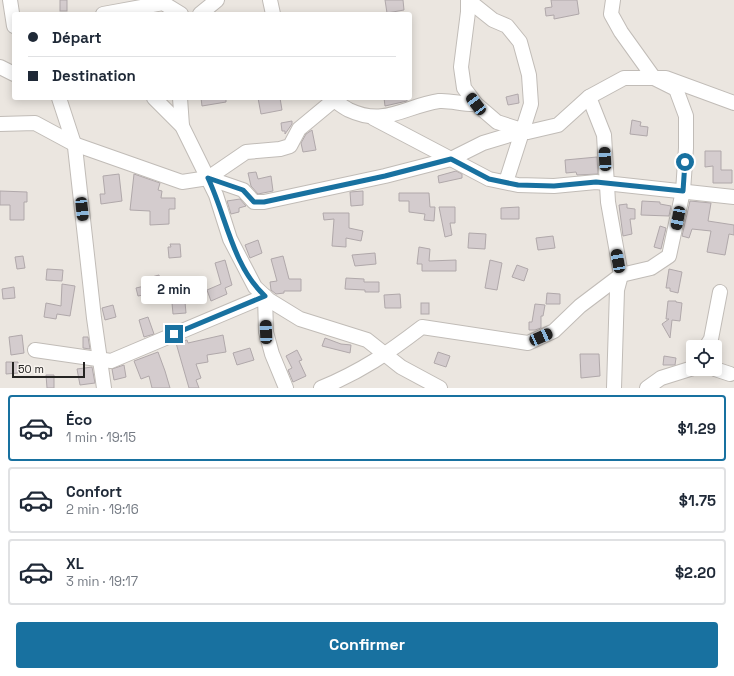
<!DOCTYPE html>
<html lang="fr">
<head>
<meta charset="utf-8">
<style>
	:root { --surface:#fff; --page:#f6f6f7; --text:#1f2937; --muted:#747a83; --line:#e0e1e3; --accent:#1871a0 }
	body { margin:0; font-family:"Space Grotesk",sans-serif; background:var(--page); color:var(--text); height:100vh; display:flex; flex-direction:column; font-size:15px; white-space:nowrap }
	* { box-sizing:border-box; margin:0 }
	p { font-size:13px; color:var(--muted) }
	.icon { flex:none; width:22px; height:22px; fill:none; stroke:currentColor; stroke-width:2; stroke-linecap:round; stroke-linejoin:round }
	.map { position:relative; height:388px; overflow:hidden }
	.details { display:flex; flex-direction:column; background:var(--surface); flex:1 }
	.details>* { flex:none }
	.guide { position:absolute; left:12px; top:12px; width:400px; height:88px; border-radius:4px; box-shadow:0 2px 10px #0003; display:grid; align-content:center; height:88px; padding:0 16px; background:var(--surface) }
	.tools { position:absolute; left:686px; top:340px; display:grid; gap:8px }
	.tools a { display:grid; place-items:center; width:36px; height:36px; border-radius:4px; background:var(--surface); box-shadow:0 2px 10px #0003; font-size:20px }
	.scale { position:absolute; left:12px; bottom:10px; width:73px; box-sizing:border-box; padding-left:4px; border:2px solid #252422; border-top:0; font-size:11px; line-height:14px; white-space:nowrap; color:#252422; -webkit-text-stroke:3px #f8f3ee; paint-order:stroke }
	.end { position:absolute; width:18px; height:18px; margin:-9px; border:5px solid #1871a0; background:#fff; box-shadow:0 0 0 2px #fff }
	.from { border-radius:50% }
	.bubble { position:absolute; height:28px; border-radius:4px; background:var(--surface); box-shadow:0 2px 10px #0003; font-size:13px; font-weight:700; line-height:28px; text-align:center }
	.car { position:absolute; width:12px; height:24px; margin:-12px -6px; border-radius:5px; box-shadow:0 0 3px 1px #0007; background:linear-gradient(#222 24%,#8ab4d8 0 40%,#222 0 76%,#8ab4d8 0 86%,#222 0) }
	.guide b { display:flex; align-items:center; gap:14px; height:38px; font-size:15px }
	.guide b+b { border-top:1px solid var(--line) }
	.guide i { width:10px; height:10px; background:var(--text) }
	ul { padding:7px 0 0; list-style:none }
	li { display:flex; align-items:center; gap:12px; height:66px; margin:0 8px 6px; padding:0 8px; border:2px solid var(--line); border-radius:4px }
	li div { flex:1 }
	li b { display:block; font-size:15px }
	li em { font-style:normal; font-weight:700 }
	li.selected { border-color:var(--accent) }
	li>.icon { width:36px; height:36px; stroke-width:1.5 }
	.button { display:flex; gap:8px; margin-top:auto; padding:8px 16px }
	.button a { flex:1; height:46px; border-radius:4px; background:var(--accent); color:#fff; font-size:16px; font-weight:700; line-height:46px; text-align:center }
	.map>svg:first-child { display:block }
	.building { fill:#d4ccce; stroke:#b0a8aa }
	.lines { fill:none; stroke-linecap:round; stroke-linejoin:round }
	.minor-casing { stroke:#c1bcb7; stroke-width:16 }
	.minor { stroke:#fff; stroke-width:14 }
	.route { stroke:#1871a0; stroke-width:5 }
</style>
</head>
<body>
<div class="map">
<svg width="734" height="388" viewBox="0 0 734 388">
	<rect width="100%" height="100%" fill="#ebe6e0"/>
	<g class="building">
		<rect x="60" y="0" width="7" height="11"/>
		<path d="M385,0h18l1,10 -17,3z"/>
		<path d="M551,0h26l2,14 -25,5v-4l-8,1 -1,-8 7,-1z"/>
		<path d="M518,94l1,9 -11,2 -2,-8z"/>
		<path d="M201,98h25v4l-24,4z"/>
		<path d="M258,98h22l2,12 -21,4z"/>
		<path d="M384,98h23v3l-22,5z"/>
		<path d="M632,120l9,2 -1,4 8,1 -1,9 -17,-2z"/>
		<path d="M292,121v3l-7,10v-3h-3l-1,-8z"/>
		<path d="M312,130l4,20 -13,2 -2,-9 5,-9z"/>
		<path d="M705,151h16v19h11v13h-19v-17l-8,1z"/>
		<path d="M597,157l1,17 -21,1 -1,-3 -10,1 -1,-13z"/>
		<path d="M456,171l6,3v4l-23,5 -1,-7z"/>
		<path d="M256,172l2,7 13,-3 2,15 -15,3 -7,-8 -3,-13z"/>
		<path d="M119,174l3,27 -21,3 -1,-10h5l-2,-18z"/>
		<path d="M134,174l26,9 -2,7 4,1 -1,7h14v11h-6v15l-19,1v-14l-20,-1z"/>
		<path d="M0,191l27,1v10h-3v18h-14v-15h-10z"/>
		<path d="M363,191v14l-12,1 -1,-14z"/>
		<path d="M399,193h30l1,14h5l-1,14 -10,-1 1,-6 -16,-2v-11h-10z"/>
		<path d="M240,199l6,7 -7,2v4l-8,2 -4,-13z"/>
		<path d="M642,201l18,1v2l11,2 -2,10 -28,-1z"/>
		<path d="M690,201l21,2 -3,18 26,4v10l-5,-1 -4,21 -18,-3 4,-21 -19,-2 -3,9 -7,-2z"/>
		<path d="M627,204v4l8,1v10h-5l2,15 -9,2 -4,-31z"/>
		<path d="M439,207h16v16h-5l2,12 -7,2z"/>
		<path d="M519,207v12h-18v-11z"/>
		<path d="M323,213h26v15l14,3 -2,10 -15,-3v9l-14,-1 2,-27 -10,1z"/>
		<path d="M660,226l6,2 -5,21 -7,-2z"/>
		<path d="M469,233l17,1 -1,15 -17,-1z"/>
		<path d="M553,236l2,12 -17,2 -2,-12z"/>
		<path d="M258,240l4,13 -12,5 -5,-13z"/>
		<path d="M170,244h10l1,13 -12,1 -1,-11h3z"/>
		<path d="M419,247l11,2 -1,12 27,-1v11h-34v-7h-5z"/>
		<path d="M375,253l1,11 -21,2 -3,-11z"/>
		<path d="M23,256l2,12 -8,1 -2,-12z"/>
		<path d="M283,256l6,23h12v12h-17v2l-8,1 -5,-4 -1,-8 7,-1 -6,-22z"/>
		<path d="M225,260l7,25 -7,3 2,6 -16,7 -4,-11 14,-6 -6,-21z"/>
		<path d="M490,260l12,3 -5,27 -12,-2z"/>
		<path d="M517,265l11,4 -4,12 -12,-4z"/>
		<path d="M47,269l16,1 -1,11 -16,-1z"/>
		<path d="M669,269l13,3 -4,21 -8,-2v-3h-4z"/>
		<path d="M159,275l3,16 -24,5 -2,-8 13,-3 -1,-7z"/>
		<path d="M346,278l18,1v3h15v10h-14v-2l-20,-1z"/>
		<path d="M62,284l13,2 -5,30 -13,-2 -1,5 -12,-2 2,-14 15,3z"/>
		<path d="M14,287l1,11 -12,1 -1,-10z"/>
		<path d="M547,293l13,1v10h-14z"/>
		<path d="M400,294l1,14h-16l-1,-13z"/>
		<path d="M668,301h8v1l6,1 -2,18 -8,-1 -2,18 -8,-14 7,-5h-3z"/>
		<path d="M185,302l1,11 -13,1 -1,-11z"/>
		<rect x="421" y="303" width="8" height="11"/>
		<path d="M535,304l10,1 -2,11h-2v12l-6,2h-6v-8h3z"/>
		<path d="M113,305l3,12 -11,3 -3,-12z"/>
		<path d="M148,317l6,17 -10,3 -5,-17z"/>
		<path d="M22,335l2,18 -13,2 -2,-18z"/>
		<path d="M223,335l3,17 -19,3 1,7 -12,2 5,14 -5,2 3,8h-10l-13,-45 11,-3 1,3z"/>
		<path d="M83,337h5l2,12 -7,-1z"/>
		<path d="M325,338l16,6 10,1 -1,8 -28,-7z"/>
		<path d="M250,348l4,12 -17,5 -4,-12z"/>
		<path d="M297,350l5,10 -3,1 7,15 -13,6 -5,-12 4,-2 -6,-12z"/>
		<path d="M158,352l7,19 5,17h-18l-3,-12 -8,3 -7,-18z"/>
		<path d="M438,352l12,4 -4,11 -12,-4z"/>
		<path d="M580,354h19l1,22 -19,2z"/>
		<path d="M664,356l12,2 -1,7h-12z"/>
		<path d="M6,362h12v11l-12,1z"/>
		<path d="M124,365l2,12 -12,3 -2,-11z"/>
		<path d="M92,367l3,16 -15,2 -3,-16z"/>
		<path d="M46,375h8v13h-7z"/>
	</g>
	<g class="lines">
		<g class="minor-casing">
			<g id="minor">
				<path d="M10,0l4,26"/>
				<path d="M270,0l3,14"/>
				<path d="M468,0v12l-7,55 3,21 12,16 21,18 31,10 30,-7 31,-28 35,-19h42l68,25"/>
				<path d="M468,0l25,20 14,6 13,16 9,33 2,29 -25,78"/>
				<path d="M103,14l60,-11 18,11"/>
				<path d="M200,14l17,-14"/>
				<path d="M0,67l14,7"/>
				<path d="M589,97l15,38 4,67 13,73 -4,15 -3,98"/>
				<path d="M59,98l16,49 19,171 10,70"/>
				<path d="M154,98l28,28 34,69 14,44 25,48 14,13 31,19 67,21 34,27 39,21"/>
				<path d="M180,98l2,28"/>
				<path d="M331,98c6,4 12,9 18,12 36,17 56,-4 90,-9 12,-1 25,4 37,3"/>
				<path d="M373,118l116,61 29,6 36,1 42,-4 138,15"/>
				<path d="M0,124l35,-1 39,21 108,38 26,-4 38,-26 34,-3 10,-3 9,-17 35,-29"/>
				<path d="M208,178l35,12 11,12h10l121,-26 66,-17 32,-16 40,-12"/>
				<path d="M706,347l5,-8 9,-47"/>
				<path d="M35,350l76,11 154,-65 1,36 6,22 14,34"/>
				<path d="M715,369l15,5"/>
				<path d="M321,388c41,-17 67,-35 101,-61l106,16 26,-12 26,-25 41,-31 30,-7 18,-12 14,-65 3,-43v-32l-10,-27 -22,-11 -33,-46 -10,-18 2,-14"/>
				<path d="M647,388l14,-10 32,-10"/>
			</g>
		</g>
		<use href="#minor" class="minor"/>
	</g>
	<g class="lines">
		<path class="route" d="M174,334l91,-38c-32,-29 -39,-80 -57,-118l35,12 11,12h10l121,-26 66,-17 38,20 29,6 36,1 42,-4 87,9 2,-29"/>
	</g>
</svg>
<div class="tools">
<a><svg class="icon" aria-label="locate" viewBox="0 0 24 24"><circle cx="12" cy="12" r="6"/><path d="M12 2v4M12 18v4M2 12h4M18 12h4"/></svg></a>
</div>
<div class="scale">50 m</div>
<i class="end from" style="left:685px;top:162px"></i>
<i class="end" style="left:174px;top:334px"></i>
<div class="bubble" style="left:141px;top:276px;width:66px">2 min</div>
<i class="car" style="left:476px;top:104px;rotate:323deg"></i>
<i class="car" style="left:605px;top:159px;rotate:357deg"></i>
<i class="car" style="left:82px;top:209px;rotate:174deg"></i>
<i class="car" style="left:678px;top:218px;rotate:191deg"></i>
<i class="car" style="left:618px;top:261px;rotate:350deg"></i>
<i class="car" style="left:266px;top:332px;rotate:358deg"></i>
<i class="car" style="left:541px;top:337px;rotate:66deg"></i>
<div class="guide">
<b><i class="from"></i>Départ</b>
<b><i></i>Destination</b>
</div>
</div>
<section class="details">
<ul>
<li class="selected"><svg class="icon" aria-label="car" viewBox="0 0 24 24"><path d="M5 17H2v-5l4-1 3-4h7l3 4 3 1v5h-3M9 17h6M6 11h13"/><circle cx="7" cy="17" r="2"/><circle cx="17" cy="17" r="2"/></svg><div><b>Éco</b><p>1 min · 19:15</p></div><em>$1.29</em></li>
<li><svg class="icon" aria-label="car" viewBox="0 0 24 24"><path d="M5 17H2v-5l4-1 3-4h7l3 4 3 1v5h-3M9 17h6M6 11h13"/><circle cx="7" cy="17" r="2"/><circle cx="17" cy="17" r="2"/></svg><div><b>Confort</b><p>2 min · 19:16</p></div><em>$1.75</em></li>
<li><svg class="icon" aria-label="car" viewBox="0 0 24 24"><path d="M5 17H2v-5l4-1 3-4h7l3 4 3 1v5h-3M9 17h6M6 11h13"/><circle cx="7" cy="17" r="2"/><circle cx="17" cy="17" r="2"/></svg><div><b>XL</b><p>3 min · 19:17</p></div><em>$2.20</em></li>
</ul>
<div class="button"><a>Confirmer</a></div>
</section>
</body>
</html>
